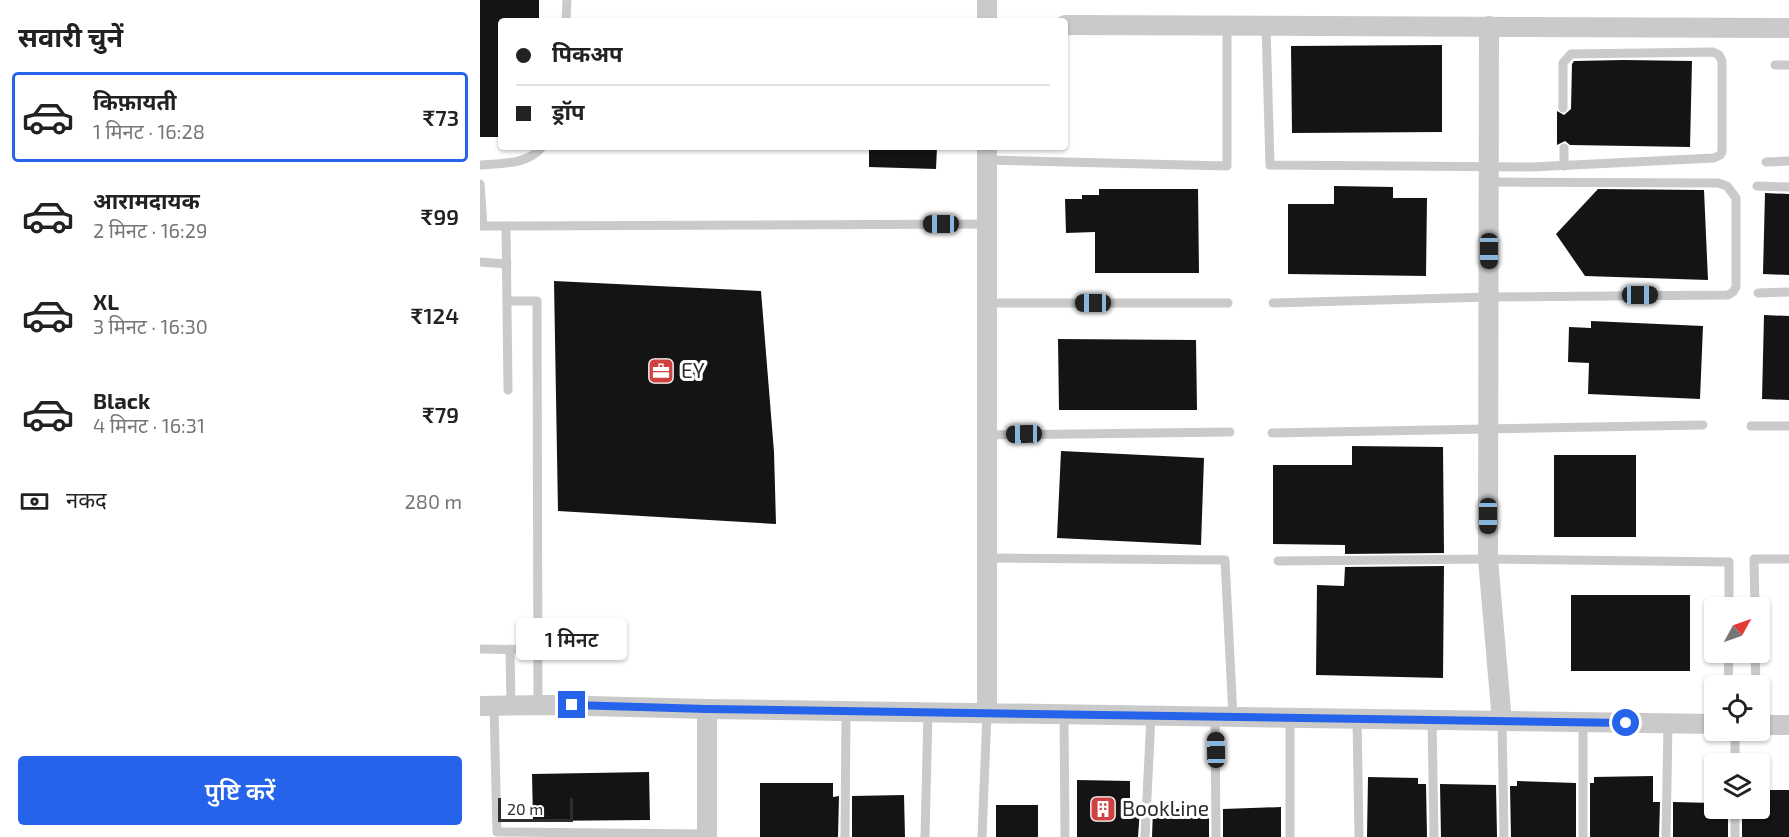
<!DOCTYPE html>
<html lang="hi">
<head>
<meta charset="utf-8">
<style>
	:root { --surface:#fff; --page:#f2f2f2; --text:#222; --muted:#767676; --line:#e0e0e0; --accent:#2563eb }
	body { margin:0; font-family:"Exo 2","Noto Sans Devanagari",sans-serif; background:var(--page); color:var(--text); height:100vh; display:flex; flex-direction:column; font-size:22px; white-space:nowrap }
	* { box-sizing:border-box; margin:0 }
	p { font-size:20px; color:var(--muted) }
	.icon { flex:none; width:33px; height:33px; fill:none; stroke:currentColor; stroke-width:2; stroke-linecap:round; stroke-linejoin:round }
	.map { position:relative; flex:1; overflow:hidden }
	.side { display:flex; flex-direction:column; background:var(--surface); width:480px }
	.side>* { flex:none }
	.hud { position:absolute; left:18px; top:18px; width:570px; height:132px; border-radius:6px; box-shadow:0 2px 4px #0004; display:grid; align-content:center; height:132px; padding:0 18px; background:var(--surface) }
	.needle { width:39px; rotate:50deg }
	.buttons { position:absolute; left:1224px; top:597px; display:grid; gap:12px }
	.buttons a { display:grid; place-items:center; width:66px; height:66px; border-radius:6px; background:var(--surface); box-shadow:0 2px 4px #0004; font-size:30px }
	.scale { position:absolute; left:18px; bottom:15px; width:75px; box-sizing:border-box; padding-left:6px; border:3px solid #2d2d2d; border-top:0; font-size:16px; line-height:21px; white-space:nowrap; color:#2d2d2d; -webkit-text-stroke:4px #fff; paint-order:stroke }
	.end { position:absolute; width:27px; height:27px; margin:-14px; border:8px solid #2563eb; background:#fff; box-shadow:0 0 0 3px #fff }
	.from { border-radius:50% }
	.bubble { position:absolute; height:42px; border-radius:6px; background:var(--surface); box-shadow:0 2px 4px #0004; font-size:20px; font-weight:600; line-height:42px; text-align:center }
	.car { position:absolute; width:18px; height:36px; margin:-18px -9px; border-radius:8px; box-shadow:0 0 4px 2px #0007; background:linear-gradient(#222 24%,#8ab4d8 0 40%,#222 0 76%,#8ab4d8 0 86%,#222 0) }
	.hud b { display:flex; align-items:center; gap:21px; height:57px; font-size:22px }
	.hud b+b { border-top:2px solid var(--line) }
	.hud i { width:15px; height:15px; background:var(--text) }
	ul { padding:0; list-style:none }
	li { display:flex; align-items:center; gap:18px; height:90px; margin:0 12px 9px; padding:0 6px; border:3px solid transparent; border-radius:6px }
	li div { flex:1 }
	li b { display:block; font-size:22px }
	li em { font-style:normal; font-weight:600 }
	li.active { border-color:var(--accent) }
	li>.icon { width:54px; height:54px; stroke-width:1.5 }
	h2 { padding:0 18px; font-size:27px; line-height:72px }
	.pay { display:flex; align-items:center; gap:15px; height:66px; padding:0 18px; font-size:22px }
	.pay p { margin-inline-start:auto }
	.primary-button { display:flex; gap:12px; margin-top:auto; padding:12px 18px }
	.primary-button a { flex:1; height:69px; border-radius:6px; background:var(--accent); color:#fff; font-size:24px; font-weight:600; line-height:69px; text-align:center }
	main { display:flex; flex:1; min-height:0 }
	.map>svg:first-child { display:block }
	.building { fill:#141414 }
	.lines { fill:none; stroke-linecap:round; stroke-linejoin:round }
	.service { stroke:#cacaca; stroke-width:9 }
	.minor { stroke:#cacaca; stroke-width:20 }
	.route { stroke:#2563eb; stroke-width:8 }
	.labels { text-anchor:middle; stroke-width:6; stroke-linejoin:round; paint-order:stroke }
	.poi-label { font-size:21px; fill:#2d2d2d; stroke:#fff; text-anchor:start }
</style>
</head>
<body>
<main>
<section class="side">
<h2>सवारी चुनें</h2>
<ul>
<li class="active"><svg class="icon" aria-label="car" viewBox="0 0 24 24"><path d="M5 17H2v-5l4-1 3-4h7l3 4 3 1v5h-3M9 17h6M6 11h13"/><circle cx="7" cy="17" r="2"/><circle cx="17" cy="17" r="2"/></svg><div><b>किफ़ायती</b><p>1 मिनट · 16:28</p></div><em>₹73</em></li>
<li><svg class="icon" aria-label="car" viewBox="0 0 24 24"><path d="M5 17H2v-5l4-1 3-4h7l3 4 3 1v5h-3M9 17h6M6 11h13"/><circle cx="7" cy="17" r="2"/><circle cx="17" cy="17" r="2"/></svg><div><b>आरामदायक</b><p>2 मिनट · 16:29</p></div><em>₹99</em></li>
<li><svg class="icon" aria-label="car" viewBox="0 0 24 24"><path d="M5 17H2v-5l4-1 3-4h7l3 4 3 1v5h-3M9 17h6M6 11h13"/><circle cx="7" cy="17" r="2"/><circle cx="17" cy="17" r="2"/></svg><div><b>XL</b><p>3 मिनट · 16:30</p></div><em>₹124</em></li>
<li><svg class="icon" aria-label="car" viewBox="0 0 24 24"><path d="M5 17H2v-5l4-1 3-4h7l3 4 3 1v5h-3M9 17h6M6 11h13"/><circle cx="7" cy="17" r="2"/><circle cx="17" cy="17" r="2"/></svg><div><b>Black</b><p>4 मिनट · 16:31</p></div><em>₹79</em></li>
</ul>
<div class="pay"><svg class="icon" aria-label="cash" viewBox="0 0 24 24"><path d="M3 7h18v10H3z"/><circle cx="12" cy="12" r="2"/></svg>नकद<p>280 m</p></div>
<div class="primary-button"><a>पुष्टि करें</a></div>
</section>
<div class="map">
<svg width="1309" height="837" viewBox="0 0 1309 837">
	<rect width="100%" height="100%" fill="#fff"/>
	<g class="building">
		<path d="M0,0h59v21h-38v116h-21z"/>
		<path d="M962,45v87l-150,1 -1,-87z"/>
		<path d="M1144,60l68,1 -2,86 -120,-2 -5,-4 -8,4v-34l7,4 7,-6 1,-45 2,-3z"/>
		<path d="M389,147h68l-1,22 -67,-2z"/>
		<path d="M854,186l59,1v11h34l-1,78 -138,-2v-70h46z"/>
		<path d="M619,189h99l1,84h-104v-41l-29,1 -1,-34h17v-4h17z"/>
		<path d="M1118,189l106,1 4,90 -123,-4 -29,-42z"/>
		<path d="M1285,193l24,1v81l-26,-1z"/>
		<path d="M74,281l207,10 13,161 2,72 -218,-13z"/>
		<path d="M1284,315l25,1v84l-27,-1z"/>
		<path d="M1111,321l112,5 -3,73 -112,-5 1,-31 -21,-1 1,-35 22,1z"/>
		<path d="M578,339l138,1 1,70h-138z"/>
		<path d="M872,446l91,1 1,106 -99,1v-9l-72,-1v-79h79z"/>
		<path d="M581,451l143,7 -3,87 -144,-7z"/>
		<rect x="1074" y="455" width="82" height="82"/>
		<path d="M964,566l-1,112 -127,-3 1,-90 27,1 1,-19z"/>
		<rect x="1091" y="595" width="119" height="76"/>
		<path d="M169,772l1,48 -117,1 -1,-47z"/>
		<path d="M1173,776v26h7l-1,35h-69v-54h4v-6z"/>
		<path d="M888,777l50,1v6h8l1,53h-60z"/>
		<path d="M597,780l53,1v28h10l-2,28h-61z"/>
		<path d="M1037,781l59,2v54h-65l-1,-51h7z"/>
		<path d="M280,783h73v14l6,-1 -1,41h-78z"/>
		<path d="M960,784l56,1 1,52h-56z"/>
		<path d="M1280,790h29v47h-47v-29h18z"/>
		<path d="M424,795l1,42h-53v-41z"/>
		<path d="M1193,802l41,1v5h14v29h-55z"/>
		<rect x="516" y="805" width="42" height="32"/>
		<path d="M801,807v30h-58v-28z"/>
		<path d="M673,809h56v28h-57z"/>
	</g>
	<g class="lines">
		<g class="service">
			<path d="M86,21l1,-21"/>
			<path d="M786,26l4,139 262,2 182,-9 6,-3 2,-3v-91l-3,-6 -6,-3 -142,2 -8,9v45"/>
			<path d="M1295,65h14"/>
			<path d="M1084,148v18"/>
			<path d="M507,160l240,6v-141"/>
			<path d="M1286,162l23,-1"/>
			<path d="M0,165c22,-2 47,0 62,-18"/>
			<path d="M0,184l3,42"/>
			<path d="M1277,186l32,1"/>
			<path d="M0,226l507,-2"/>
			<path d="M26,226l2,164"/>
			<path d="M0,262l27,2"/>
			<path d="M1278,293l31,-1"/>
			<path d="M27,301h30l1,404"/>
			<path d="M507,303h241"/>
			<path d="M793,303l216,-6 239,-2 5,-3 3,-5v-89l-9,-12 -9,-3 -229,-1"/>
			<path d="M1271,426h38"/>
			<path d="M792,433l431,-8"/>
			<path d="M507,435l243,-3"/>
			<path d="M507,558l238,2 8,157"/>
			<path d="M798,561l210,-2 241,3v46"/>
			<path d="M1275,608l-1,-49h35"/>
			<path d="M0,649l57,1"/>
			<path d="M30,649l1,57"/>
			<path d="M1275,652l1,34"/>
			<path d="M1248,686l1,-34"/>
			<path d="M14,706l3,126 210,2"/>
			<path d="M584,714l1,123"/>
			<path d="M735,717l1,120"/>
			<path d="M877,719l2,118"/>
			<path d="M952,720l2,117"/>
			<path d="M1022,722l2,115"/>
			<path d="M1255,730v34"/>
			<path d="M1255,808v29"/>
			<path d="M365,837l1,-126"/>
			<path d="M445,837l3,-125"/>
			<path d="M502,837l5,-124"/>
			<path d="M665,837l6,-121"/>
			<path d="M810,837v-119"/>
			<path d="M1103,837v-114"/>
			<path d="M1186,837l2,-113"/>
		</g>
		<g class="minor">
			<path d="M507,21v-21"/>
			<path d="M585,25l724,3"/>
			<path d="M1009,26l-1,533 14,163"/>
			<path d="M0,706l69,-1 158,4 1007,15"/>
			<path d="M227,709v128"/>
			<path d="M507,713v-566"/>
			<path d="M1280,725h29"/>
		</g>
	</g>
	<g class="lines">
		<path class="route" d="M92,705l135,4 919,14"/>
	</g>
	<defs>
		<g id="office-square" transform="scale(1.35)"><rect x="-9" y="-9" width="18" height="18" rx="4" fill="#d04242" stroke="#fff"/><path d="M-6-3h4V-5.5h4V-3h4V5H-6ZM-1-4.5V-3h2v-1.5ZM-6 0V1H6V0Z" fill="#fff"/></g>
		<g id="building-square" transform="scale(1.35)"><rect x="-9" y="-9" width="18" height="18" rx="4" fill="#d04242" stroke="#fff"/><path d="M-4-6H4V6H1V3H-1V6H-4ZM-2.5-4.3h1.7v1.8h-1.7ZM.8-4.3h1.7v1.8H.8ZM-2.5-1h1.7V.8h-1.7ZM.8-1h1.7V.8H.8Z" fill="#fff"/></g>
	</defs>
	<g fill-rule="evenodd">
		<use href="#office-square" x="181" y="371"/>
		<use href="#building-square" x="623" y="809"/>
	</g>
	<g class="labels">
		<g class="poi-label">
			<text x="201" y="378">EY</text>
			<text x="642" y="816">BookLine</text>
		</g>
	</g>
</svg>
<div class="buttons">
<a><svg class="needle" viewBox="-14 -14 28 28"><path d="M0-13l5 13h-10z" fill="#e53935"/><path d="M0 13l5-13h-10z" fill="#767676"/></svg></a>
<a><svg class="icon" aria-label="locate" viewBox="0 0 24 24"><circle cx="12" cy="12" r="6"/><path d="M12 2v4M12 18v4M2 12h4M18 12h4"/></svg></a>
<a><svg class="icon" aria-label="layers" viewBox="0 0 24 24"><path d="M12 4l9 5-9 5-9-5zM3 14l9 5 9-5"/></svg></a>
</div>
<div class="scale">20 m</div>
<i class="end from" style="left:1146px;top:723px"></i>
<i class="end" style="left:92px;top:705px"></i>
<div class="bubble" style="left:36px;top:618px;width:111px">1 मिनट</div>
<i class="car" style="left:461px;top:224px;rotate:270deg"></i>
<i class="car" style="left:1009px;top:251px;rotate:180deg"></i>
<i class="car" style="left:1160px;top:295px;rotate:90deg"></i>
<i class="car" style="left:613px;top:303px;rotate:270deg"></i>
<i class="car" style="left:544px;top:434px;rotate:269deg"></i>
<i class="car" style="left:1008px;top:516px;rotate:180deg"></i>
<i class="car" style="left:736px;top:750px;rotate:359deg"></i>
<div class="hud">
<b><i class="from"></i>पिकअप</b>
<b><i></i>ड्रॉप</b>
</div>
</div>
</main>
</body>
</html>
